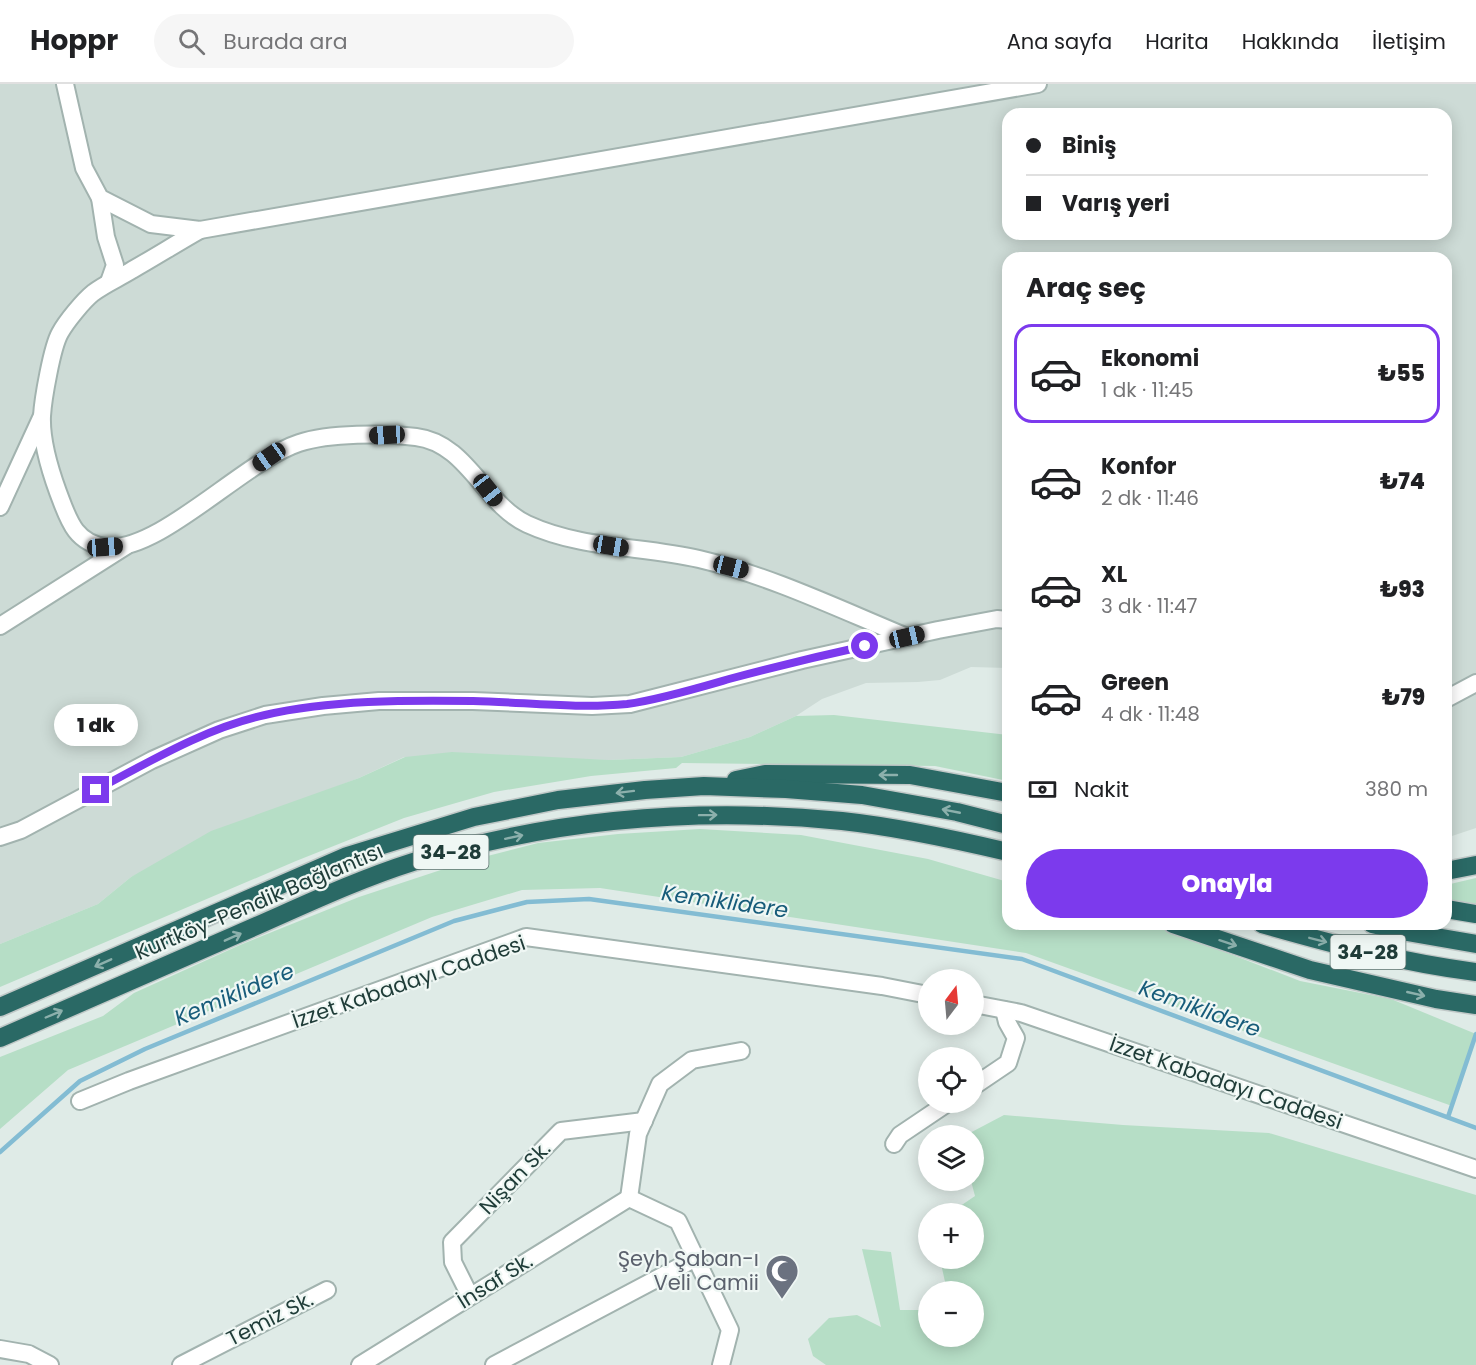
<!DOCTYPE html>
<html lang="tr">
<head>
<meta charset="utf-8">
<style>
	:root { --surface:#fff; --page:#f6f6f6; --text:#202124; --muted:#757577; --line:#e0e0e0; --accent:#7c3aed }
	body { margin:0; font-family:Poppins,sans-serif; background:var(--page); color:var(--text); height:100vh; display:flex; flex-direction:column; font-size:22px; white-space:nowrap }
	* { box-sizing:border-box; margin:0 }
	p { font-size:20px; color:var(--muted) }
	.icon { flex:none; width:33px; height:33px; fill:none; stroke:currentColor; stroke-width:2; stroke-linecap:round; stroke-linejoin:round }
	.map { position:relative; flex:1; overflow:hidden }
	.side { position:absolute; left:1002px; top:168px; width:450px; height:678px; display:flex; flex-direction:column; background:var(--surface); border-radius:18px; box-shadow:0 3px 15px #0003 }
	.side>* { flex:none }
	.hud { position:absolute; left:1002px; top:24px; width:450px; height:132px; border-radius:18px; box-shadow:0 3px 15px #0003; display:grid; align-content:center; height:132px; padding:0 24px; background:var(--surface) }
	.needle { width:39px; rotate:16deg }
	.tools { position:absolute; left:918px; top:885px; display:grid; gap:12px }
	.tools a { display:grid; place-items:center; width:66px; height:66px; border-radius:50%; background:var(--surface); box-shadow:0 3px 15px #0003; font-size:30px }
	.end { position:absolute; width:27px; height:27px; margin:-14px; border:8px solid #7c3aed; background:#fff; box-shadow:0 0 0 3px #fff }
	.from { border-radius:50% }
	.bubble { position:absolute; height:42px; border-radius:21px; background:var(--surface); box-shadow:0 3px 15px #0003; font-size:20px; font-weight:800; line-height:42px; text-align:center }
	.car { position:absolute; width:18px; height:36px; margin:-18px -9px; border-radius:8px; box-shadow:0 0 4px 2px #0007; background:linear-gradient(#222 24%,#8ab4d8 0 40%,#222 0 76%,#8ab4d8 0 86%,#222 0) }
	.hud b { display:flex; align-items:center; gap:21px; height:57px; font-size:22px }
	.hud b+b { border-top:2px solid var(--line) }
	.hud i { width:15px; height:15px; background:var(--text) }
	ul { padding:0; list-style:none }
	li { display:flex; align-items:center; gap:18px; height:99px; margin:0 12px 9px; padding:0 12px; border:3px solid transparent; border-radius:18px }
	li div { flex:1 }
	li b { display:block; font-size:22px }
	li em { font-style:normal; font-weight:800 }
	li.current { border-color:var(--accent) }
	li>.icon { width:54px; height:54px; stroke-width:1.5 }
	h2 { padding:0 24px; font-size:27px; line-height:72px }
	.pay { display:flex; align-items:center; gap:15px; height:66px; padding:0 24px; font-size:22px }
	.pay p { margin-inline-start:auto }
	.button { display:flex; gap:12px; margin-top:auto; padding:12px 24px }
	.button a { flex:1; height:69px; border-radius:36px; background:var(--accent); color:#fff; font-size:24px; font-weight:800; line-height:69px; text-align:center }
	header { display:flex; align-items:center; gap:36px; box-sizing:border-box; height:84px; padding:0 30px; background:var(--surface); border-bottom:2px solid var(--line) }
	header strong { font-size:28px }
	nav { display:flex; gap:33px; margin-inline-start:auto; font-size:21px }
	.search { width:420px; height:54px; background:var(--page); display:flex; align-items:center; gap:15px; box-sizing:border-box; padding:0 21px; border-radius:33px; color:var(--muted); font-size:22px }
	.map>svg:first-child { display:block }
	.built { fill:#cddbd6; fill-rule:evenodd }
	.green { fill:#b6dec6 }
	.lines { fill:none; stroke-linecap:round; stroke-linejoin:round }
	.stream { stroke:#83bcd3; stroke-width:4.5 }
	.minor-casing { stroke:#a2b3af; stroke-width:20 }
	.highway-casing { stroke:#c0c8c7; stroke-width:21 }
	.minor { stroke:#fff; stroke-width:16 }
	.highway { stroke:#2a6965; stroke-width:18 }
	.oneway { stroke:#8cb0ac }
	.route { stroke:#7c3aed; stroke-width:8 }
	.labels { text-anchor:middle; stroke-width:4.5; stroke-linejoin:round; paint-order:stroke }
	.shield { fill:#eff7f4; stroke:#5d7470; stroke-width:1.5 }
	.shield-label { font-size:20px; font-weight:bold; fill:#1f3c38 }
	.street-label { font-size:21px; fill:#1f3c38; stroke:#eff7f4 }
	.worship-label { font-size:21px; fill:#5b616d; stroke:#eff7f4; text-anchor:end }
	.water-label { font-size:22px; font-style:italic; fill:#175c7a; stroke:#eff7f4 }
</style>
</head>
<body>
<header>
<strong>Hoppr</strong>
<div class="search"><svg class="icon" aria-label="search" viewBox="0 0 24 24"><circle cx="10" cy="10" r="6"/><path d="M15 15l6 6"/></svg>Burada ara</div>
<nav><a>Ana sayfa</a><a>Harita</a><a>Hakkında</a><a>İletişim</a></nav>
</header>
<div class="map">
<svg width="1476" height="1281" viewBox="0 0 1476 1281">
	<rect width="100%" height="100%" fill="#dfebe7"/>
	<path class="built" d="M0,0h1476v744l-30,10v-580h-438v410l-37,-1 -31,13 -22,2 -52,1 -44,16 -26,17 -46,21 -69,20 -72,3 -205,-3 -45,21 -50,19 -178,80 -33,27 -98,40zM1008,30h438v120h-438z"/>
	<g class="green">
		<path d="M834,631l174,20v46l-73,-15 -253,-3 -6,5 -85,8 -97,16 -90,26 -108,43 -296,126v-43l98,-40 33,-27 80,-46 148,-53 46,-21 47,-5 157,8 72,-3 69,-20 46,-21z"/>
		<path d="M700,745l101,6 127,24 80,23v42h145l147,57 91,18 85,35 -24,72 -426,-153 -426,-65 -78,2 -90,27 -364,153 -68,59v-72l103,-41 31,-23 106,-48 119,-48 109,-36 70,-18 80,-9z"/>
		<path d="M1476,794v28l-30,-5v-16z"/>
		<path d="M1004,1031l119,10 146,8 207,62v170h-650l-13,-9 -5,-17 21,-21 28,-3 24,12 -19,-78 29,3 9,58h28v26h46v-44l-27,-1 -7,-32 34,-1v-44l-24,-1 25,-17 -4,-15 3,-1v-44l-8,-1z"/>
	</g>
	<g class="lines">
		<g class="stream">
			<path d="M1448,1033l28,-83"/>
			<path d="M0,1068l80,-71 65,-32 309,-128 73,-19 62,-3 433,60 454,169"/>
		</g>
		<g class="minor-casing">
			<g id="minor">
				<path d="M65,0l19,84 16,30 51,26 49,6 838,-146"/>
				<path d="M100,114l6,39 9,28 -6,17"/>
				<path d="M200,146c-23,13 -45,27 -68,40 -13,8 -27,14 -39,23 -10,8 -27,29 -33,40 -8,14 -17,66 -18,83 -1,24 8,54 16,76 10,26 16,51 48,55 53,6 138,-86 193,-104 30,-10 86,-10 117,-6 51,6 68,67 111,87 54,25 115,22 172,35 72,17 140,50 208,78"/>
				<path d="M0,423l41,-89"/>
				<path d="M0,542l126,-80"/>
				<path d="M1446,615l30,-16"/>
				<path d="M0,753l21,-7 131,-70 67,-30 46,-15 58,-9 56,-5h94l119,5 38,-2 172,-44 136,-30 59,-11 11,1"/>
				<path d="M974,920l47,9 455,156"/>
				<path d="M974,1002l34,-23 8,-25 -9,-16 -3,-12"/>
				<path d="M80,1017l49,-20 397,-144 356,49 46,9"/>
				<path d="M894,1060l6,-9 49,-33"/>
				<path d="M629,1114l49,23 52,109 -9,35"/>
				<path d="M629,1114l9,-64 22,-50 32,-24 49,-9"/>
				<path d="M470,1212l-17,-34 -1,-20 109,-111 83,-10"/>
				<path d="M0,1265l29,5 21,11"/>
				<path d="M181,1281l146,-75"/>
				<path d="M360,1281l269,-167"/>
				<path d="M494,1281l202,-107"/>
			</g>
		</g>
		<g class="highway-casing">
			<g id="highway">
				<path d="M736,696l29,-6 145,1 98,18"/>
				<path d="M1446,787l30,-6"/>
				<path d="M1446,825l30,5"/>
				<path d="M1173,840l137,46 126,29 40,6"/>
				<path d="M1262,840c70,20 142,39 214,48"/>
				<path d="M1372,840l35,8 69,12"/>
				<path d="M0,923l347,-151 127,-39 84,-17 87,-10 59,-4 82,3 76,6 95,17 51,13"/>
				<path d="M0,954c79,-35 159,-69 238,-104 58,-25 115,-53 175,-72 139,-43 285,-55 429,-41 56,6 111,18 166,31"/>
			</g>
		</g>
		<use href="#minor" class="minor"/>
		<use href="#highway" class="highway"/>
	</g>
	<defs><path id="oneway-shaft" d="M-6 0H5M1.5-3L5.5 0L1.5 3" fill="none" stroke-width="1.6" stroke-linecap="round" stroke-linejoin="round" transform="scale(1.5)"/></defs>
	<g class="oneway">
		<use href="#oneway-shaft" transform="translate(888 691) rotate(-180)"/>
		<use href="#oneway-shaft" transform="translate(625 708) rotate(173)"/>
		<use href="#oneway-shaft" transform="translate(951 727) rotate(-169)"/>
		<use href="#oneway-shaft" transform="translate(708 731) rotate(-1)"/>
		<use href="#oneway-shaft" transform="translate(514 753) rotate(-12)"/>
		<use href="#oneway-shaft" transform="translate(233 853) rotate(-24)"/>
		<use href="#oneway-shaft" transform="translate(1318 856) rotate(14)"/>
		<use href="#oneway-shaft" transform="translate(1228 859) rotate(18)"/>
		<use href="#oneway-shaft" transform="translate(103 879) rotate(156)"/>
		<use href="#oneway-shaft" transform="translate(1416 910) rotate(13)"/>
		<use href="#oneway-shaft" transform="translate(54 930) rotate(-23)"/>
	</g>
	<g class="lines">
		<path class="route" d="M96,706c53,-28 109,-62 169,-75 64,-15 142,-15 208,-14 51,1 103,8 154,3 31,-4 71,-16 102,-25 45,-12 90,-23 136,-33"/>
	</g>
	<defs>
		<g id="mosque-pin" transform="scale(1.725)"><path d="M0 17L-7.5 6A9.5 9.5 0 1 1 7.5 6Z" fill="#6b7280" stroke="#eff7f4"/><path d="M3.5-4.9A6 6 0 1 0 3.5 4.9A5 5 0 1 1 3.5-4.9Z" fill="#fff"/></g>
	</defs>
	<g fill-rule="evenodd">
		<use href="#mosque-pin" x="782" y="1187"/>
	</g>
	<g class="labels">
		<g class="shield">
			<rect x="413.5" y="751" width="75" height="34" rx="4.5"/>
			<rect x="1330.5" y="851" width="75" height="34" rx="4.5"/>
		</g>
		<g class="shield-label">
			<text x="451" y="775">34-28</text>
			<text x="1368" y="875">34-28</text>
		</g>
		<g class="street-label">
			<text transform="translate(259 818) rotate(-23)" y="7">Kurtköy-Pendik Bağlantısı</text>
			<text transform="translate(409 898) rotate(-19)" y="7">İzzet Kabadayı Caddesi</text>
			<text transform="translate(1226 999) rotate(19)" y="7">İzzet Kabadayı Caddesi</text>
			<text transform="translate(515 1094) rotate(-46)" y="7">Nişan Sk.</text>
			<text transform="translate(495 1197) rotate(-32)" y="7">İnsaf Sk.</text>
			<text transform="translate(270 1235) rotate(-27)" y="7">Temiz Sk.</text>
		</g>
		<g class="worship-label">
			<text x="759" y="1182">Şeyh Şaban-ı<tspan x="759" dy="24">Veli Camii</tspan></text>
		</g>
		<g class="water-label">
			<text transform="translate(725 817) rotate(8)" y="8">Kemiklidere</text>
			<text transform="translate(234 910) rotate(-23)" y="8">Kemiklidere</text>
			<text transform="translate(1200 924) rotate(20)" y="8">Kemiklidere</text>
		</g>
	</g>
</svg>
<div class="tools">
<a><svg class="needle" viewBox="-14 -14 28 28"><path d="M0-13l5 13h-10z" fill="#e53935"/><path d="M0 13l5-13h-10z" fill="#757577"/></svg></a>
<a><svg class="icon" aria-label="locate" viewBox="0 0 24 24"><circle cx="12" cy="12" r="6"/><path d="M12 2v4M12 18v4M2 12h4M18 12h4"/></svg></a>
<a><svg class="icon" aria-label="layers" viewBox="0 0 24 24"><path d="M12 4l9 5-9 5-9-5zM3 14l9 5 9-5"/></svg></a>
<a>+</a>
<a>−</a>
</div>
<i class="end from" style="left:865px;top:562px"></i>
<i class="end" style="left:96px;top:706px"></i>
<div class="bubble" style="left:54px;top:620px;width:84px">1 dk</div>
<i class="car" style="left:387px;top:351px;rotate:267deg"></i>
<i class="car" style="left:269px;top:373px;rotate:235deg"></i>
<i class="car" style="left:488px;top:406px;rotate:142deg"></i>
<i class="car" style="left:611px;top:462px;rotate:100deg"></i>
<i class="car" style="left:105px;top:463px;rotate:86deg"></i>
<i class="car" style="left:731px;top:483px;rotate:104deg"></i>
<i class="car" style="left:907px;top:553px;rotate:77deg"></i>
<div class="hud">
<b><i class="from"></i>Biniş</b>
<b><i></i>Varış yeri</b>
</div>
<section class="side">
<h2>Araç seç</h2>
<ul>
<li class="current"><svg class="icon" aria-label="car" viewBox="0 0 24 24"><path d="M5 17H2v-5l4-1 3-4h7l3 4 3 1v5h-3M9 17h6M6 11h13"/><circle cx="7" cy="17" r="2"/><circle cx="17" cy="17" r="2"/></svg><div><b>Ekonomi</b><p>1 dk · 11:45</p></div><em>₺55</em></li>
<li><svg class="icon" aria-label="car" viewBox="0 0 24 24"><path d="M5 17H2v-5l4-1 3-4h7l3 4 3 1v5h-3M9 17h6M6 11h13"/><circle cx="7" cy="17" r="2"/><circle cx="17" cy="17" r="2"/></svg><div><b>Konfor</b><p>2 dk · 11:46</p></div><em>₺74</em></li>
<li><svg class="icon" aria-label="car" viewBox="0 0 24 24"><path d="M5 17H2v-5l4-1 3-4h7l3 4 3 1v5h-3M9 17h6M6 11h13"/><circle cx="7" cy="17" r="2"/><circle cx="17" cy="17" r="2"/></svg><div><b>XL</b><p>3 dk · 11:47</p></div><em>₺93</em></li>
<li><svg class="icon" aria-label="car" viewBox="0 0 24 24"><path d="M5 17H2v-5l4-1 3-4h7l3 4 3 1v5h-3M9 17h6M6 11h13"/><circle cx="7" cy="17" r="2"/><circle cx="17" cy="17" r="2"/></svg><div><b>Green</b><p>4 dk · 11:48</p></div><em>₺79</em></li>
</ul>
<div class="pay"><svg class="icon" aria-label="cash" viewBox="0 0 24 24"><path d="M3 7h18v10H3z"/><circle cx="12" cy="12" r="2"/></svg>Nakit<p>380 m</p></div>
<div class="button"><a>Onayla</a></div>
</section>
</div>
</body>
</html>
